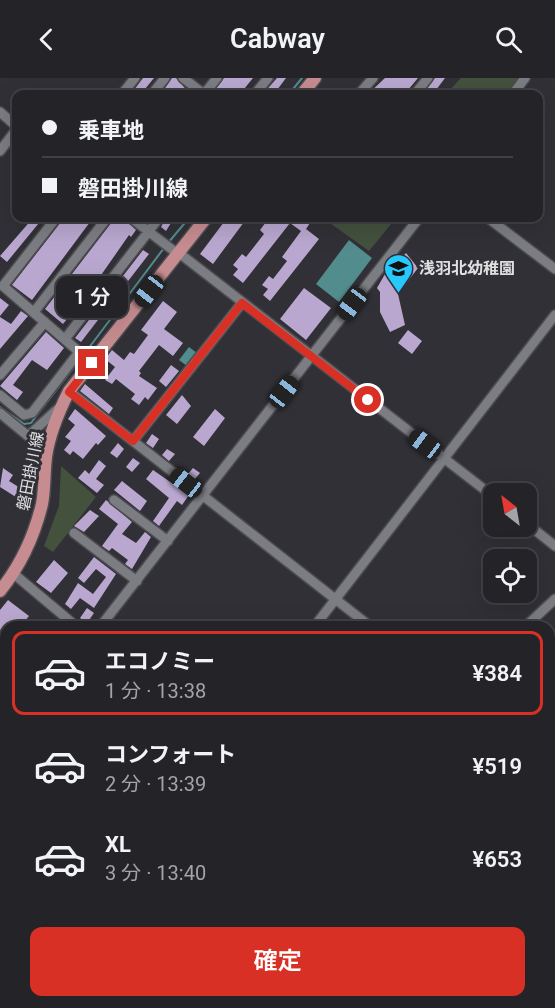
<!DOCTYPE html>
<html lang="ja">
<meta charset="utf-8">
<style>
body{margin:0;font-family:Roboto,"Noto Sans JP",sans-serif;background:#303034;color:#f1f3f6;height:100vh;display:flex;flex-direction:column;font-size:22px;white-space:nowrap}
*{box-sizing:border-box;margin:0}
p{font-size:20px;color:#a3a4a8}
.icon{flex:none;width:33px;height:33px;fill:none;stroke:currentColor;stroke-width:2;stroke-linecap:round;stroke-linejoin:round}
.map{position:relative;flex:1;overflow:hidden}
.panel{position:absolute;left:0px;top:543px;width:555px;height:387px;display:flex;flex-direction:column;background:#242428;border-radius:18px 18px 0 0;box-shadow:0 6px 24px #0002,0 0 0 2px #414145}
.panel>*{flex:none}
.guide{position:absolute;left:12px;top:12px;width:531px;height:132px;border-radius:12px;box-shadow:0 6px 24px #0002,0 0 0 2px #414145;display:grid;align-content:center;height:132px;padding:0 30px;background:#242428}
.needle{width:39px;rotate:329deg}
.fabs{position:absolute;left:483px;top:405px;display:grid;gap:12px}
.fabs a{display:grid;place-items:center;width:54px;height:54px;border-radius:12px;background:#242428;box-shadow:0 6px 24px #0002,0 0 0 2px #414145;font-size:30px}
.end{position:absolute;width:27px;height:27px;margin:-14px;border:8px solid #d93025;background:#fff;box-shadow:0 0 0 3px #fff}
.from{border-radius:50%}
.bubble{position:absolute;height:42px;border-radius:12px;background:#242428;box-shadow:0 6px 24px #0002,0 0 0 2px #414145;font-size:20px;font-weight:600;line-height:42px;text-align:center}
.car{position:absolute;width:18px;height:36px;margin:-18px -9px;border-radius:8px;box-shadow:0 0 4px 2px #0007;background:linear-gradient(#222 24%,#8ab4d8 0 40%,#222 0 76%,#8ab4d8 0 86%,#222 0)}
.guide b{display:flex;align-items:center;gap:21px;height:57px;font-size:22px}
.guide b+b{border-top:2px solid #414145}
.guide i{width:15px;height:15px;background:#f1f3f6}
ul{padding:10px 0 0;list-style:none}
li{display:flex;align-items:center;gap:18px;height:84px;margin:0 12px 9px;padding:0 18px;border:3px solid transparent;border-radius:12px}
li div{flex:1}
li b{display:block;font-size:22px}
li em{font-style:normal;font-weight:600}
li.on{border-color:#d93025}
li>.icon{width:54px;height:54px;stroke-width:1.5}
.button{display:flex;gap:12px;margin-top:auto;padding:12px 30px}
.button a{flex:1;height:69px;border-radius:12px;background:#d93025;color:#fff;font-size:24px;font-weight:600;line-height:69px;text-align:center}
header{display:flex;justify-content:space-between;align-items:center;height:78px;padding:0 30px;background:#242428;font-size:27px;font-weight:600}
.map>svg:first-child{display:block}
.green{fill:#43513d}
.water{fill:#528c8c}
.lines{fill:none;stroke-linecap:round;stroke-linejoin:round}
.stream{stroke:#528c8c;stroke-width:2}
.building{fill:#b9a7cf}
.minor-casing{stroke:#4c4c50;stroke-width:12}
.major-casing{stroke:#4c4c50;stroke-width:15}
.minor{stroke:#7c7d83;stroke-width:9}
.major{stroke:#c68c90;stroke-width:12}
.route{stroke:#d93025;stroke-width:8}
.labels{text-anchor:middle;stroke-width:6;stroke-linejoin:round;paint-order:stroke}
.poi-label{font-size:16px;font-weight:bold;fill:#e0e0e3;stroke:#303036;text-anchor:start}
.street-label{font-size:16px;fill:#e0e0e3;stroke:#303036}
</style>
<header><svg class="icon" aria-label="back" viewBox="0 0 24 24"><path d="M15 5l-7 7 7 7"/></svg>Cabway<svg class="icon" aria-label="search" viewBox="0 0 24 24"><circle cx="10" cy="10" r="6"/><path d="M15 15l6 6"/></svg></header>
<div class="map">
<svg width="555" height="930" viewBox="0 0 555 930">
<rect width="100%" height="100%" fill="#303036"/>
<path class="green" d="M461,0H521L508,16H446Z
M323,140H396L369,173Z
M61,388L96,419L53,474L44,468L59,428Z"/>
<path class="water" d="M349,162L372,180L339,224L316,206Z
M189,269L197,275L187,288L179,282Z"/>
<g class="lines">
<path class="stream" d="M289,16L302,0
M168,165L189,140
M85,275L164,170
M0,329L24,346L31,345L81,280
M549,622L555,615
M554,735L555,734
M0,817L6,822
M549,862L555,867
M122,924L129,930"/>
</g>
<path class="building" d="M143,0H154L141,16H131Z
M172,0H176L190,16H161Z
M224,0H253L240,16L227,10L221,16H212Z
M277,0H286L274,16H263Z
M385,0H418L408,12V16H368Z
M435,0H445L433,16H423Z
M33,140H43L7,184L0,178Z
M64,140H93L32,222L12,207Z
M115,140H124L136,152L131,159L129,157L90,213L63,246L45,231Z
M166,140H174L166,153L161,149Z
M227,140H247L213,186L200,176Z
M269,140H308L312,142L306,151L319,161L270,223L263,217L268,211L262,207L269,198L273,201L287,183L282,179L301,153L290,145L243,205L233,197L238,191L233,187L242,176L246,179L264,156L260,152Z
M143,172L149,176L81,264L75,260Z
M406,175L418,190L398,216L405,247L390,254L380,234V214L377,210L389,189L392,190Z
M304,210L331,230L306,262L280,241Z
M0,220L9,227L0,238Z
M163,223L177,234L164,251L183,265L173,278L159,267L139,293L141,295L139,298L157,310L148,322L145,319L139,327L131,321L135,316L116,301L112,306L105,302L115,289L105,281L112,272L124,282L130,274L134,276L148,257L141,252Z
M21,233L28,238L0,271V239L11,246Z
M408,252L422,263L412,276L398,265Z
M46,254L64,270L47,292L32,282L13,307L23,314L17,322L0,308Z
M171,287L179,293L166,309L159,303Z
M85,306L113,330L109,336L80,313Z
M182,317L191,328L177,346L166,337Z
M75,331L106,358L98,367L96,365L83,381L73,373L70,377L64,372L71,363L65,359L75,347L68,341Z
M215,331L225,340L204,368L193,359Z
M152,356L159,361L153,370L146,365Z
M118,365L124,371L117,380L110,375Z
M167,371L175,376L169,383L162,377Z
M133,380L140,385L132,394L126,389Z
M99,382L106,388L96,401L104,407L97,415L78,400L85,392L89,396Z
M3,390L13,397L9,403L25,413L19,421L0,409Z
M193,390L200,395L194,402L187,397Z
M153,392L189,417L182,427L177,423L159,448L153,443L169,420L146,401Z
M122,403L147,423L140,433L114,412Z
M106,422L132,444L122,456L136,465L145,454L151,459L132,491L125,486L128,482L112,470L109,473L102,468L118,446L99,431Z
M90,432L99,438L84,454L74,448Z
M94,479L116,496L94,530L80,520L71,531L65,526L78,505L93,516L106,499L96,491L84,505L78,500Z
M54,482L68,495L51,515L36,504Z
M8,522L29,538L20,549H6V567L0,575V532Z
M87,530L94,535L87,545L80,540Z
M555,873V895L549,902V881Z
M450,924H479L474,930H457Z"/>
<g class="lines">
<defs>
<path id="minor" d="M183,0L204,16L217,0
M122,16L135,0
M152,16L165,0
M255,16L268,0
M359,16L373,0
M415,16L428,0
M513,16L525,0
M0,34L16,48
M0,73L16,52
M56,140L3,208L92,285
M131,140L178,176
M488,140L555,191
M179,175L494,419
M34,234L107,140
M65,261L159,140
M0,297L45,244
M69,313L371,549
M0,317L24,337L32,335L79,274
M0,335L28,358L61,328
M133,363L242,225
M114,422L168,463
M526,445L555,468
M74,455L137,503
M14,496L77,549
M100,549L419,140
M314,549L555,237
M525,549L555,521
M0,606L6,611
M0,636L6,630
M549,748L555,742
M0,841L6,835
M549,852L555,857
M0,920L11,930
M261,924L264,930
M48,930L53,924
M232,930L237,924
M416,930L421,924"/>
<path id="major" d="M302,16L315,0
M0,513C21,487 34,459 42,426C45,411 44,395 46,379C49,357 59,333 69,313L206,140"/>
</defs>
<use href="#minor" class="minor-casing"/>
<use href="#major" class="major-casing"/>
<use href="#minor" class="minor"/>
<use href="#major" class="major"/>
</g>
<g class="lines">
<path class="route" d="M92,285L69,314L133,363L242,225L368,322"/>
</g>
<defs>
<symbol id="school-pin" viewBox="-11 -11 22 30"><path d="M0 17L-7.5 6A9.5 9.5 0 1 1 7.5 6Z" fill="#26c9fe" stroke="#303036"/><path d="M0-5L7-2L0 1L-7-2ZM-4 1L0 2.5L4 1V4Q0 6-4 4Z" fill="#111"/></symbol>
</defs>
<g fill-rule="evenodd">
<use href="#school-pin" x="382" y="174" width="33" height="45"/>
</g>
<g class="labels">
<g class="poi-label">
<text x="419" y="196">浅羽北幼稚園</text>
</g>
<g class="street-label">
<text transform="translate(30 393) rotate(-79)" y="6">磐田掛川線</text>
</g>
</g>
</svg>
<div class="fabs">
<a><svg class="needle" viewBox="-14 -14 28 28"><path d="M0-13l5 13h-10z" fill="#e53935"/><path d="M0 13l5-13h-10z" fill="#a3a4a8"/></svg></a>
<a><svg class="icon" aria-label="locate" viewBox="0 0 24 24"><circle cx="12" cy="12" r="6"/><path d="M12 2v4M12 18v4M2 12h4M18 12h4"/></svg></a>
</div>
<i class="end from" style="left:368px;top:322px"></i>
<i class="end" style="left:92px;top:285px"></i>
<div class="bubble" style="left:56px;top:198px;width:72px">1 分</div>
<i class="car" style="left:149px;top:213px;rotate:218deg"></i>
<i class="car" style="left:352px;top:226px;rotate:217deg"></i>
<i class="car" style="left:284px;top:314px;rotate:38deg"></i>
<i class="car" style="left:425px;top:366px;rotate:307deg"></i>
<i class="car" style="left:186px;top:405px;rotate:308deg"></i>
<div class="guide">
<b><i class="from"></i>乗車地</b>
<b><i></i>磐田掛川線</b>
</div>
<section class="panel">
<ul>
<li class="on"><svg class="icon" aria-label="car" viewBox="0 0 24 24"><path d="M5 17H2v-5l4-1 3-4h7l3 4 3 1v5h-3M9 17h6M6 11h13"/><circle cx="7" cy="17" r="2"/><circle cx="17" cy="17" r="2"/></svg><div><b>エコノミー</b><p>1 分 · 13:38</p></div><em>¥384</em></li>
<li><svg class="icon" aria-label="car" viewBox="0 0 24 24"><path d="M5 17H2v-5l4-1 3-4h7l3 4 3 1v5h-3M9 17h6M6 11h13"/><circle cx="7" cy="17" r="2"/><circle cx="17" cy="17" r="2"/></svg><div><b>コンフォート</b><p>2 分 · 13:39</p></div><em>¥519</em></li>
<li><svg class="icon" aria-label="car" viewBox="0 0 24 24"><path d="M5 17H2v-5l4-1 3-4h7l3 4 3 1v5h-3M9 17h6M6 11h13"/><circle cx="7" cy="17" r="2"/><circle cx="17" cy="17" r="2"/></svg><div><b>XL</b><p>3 分 · 13:40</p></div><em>¥653</em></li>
</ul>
<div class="button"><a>確定</a></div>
</section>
</div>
